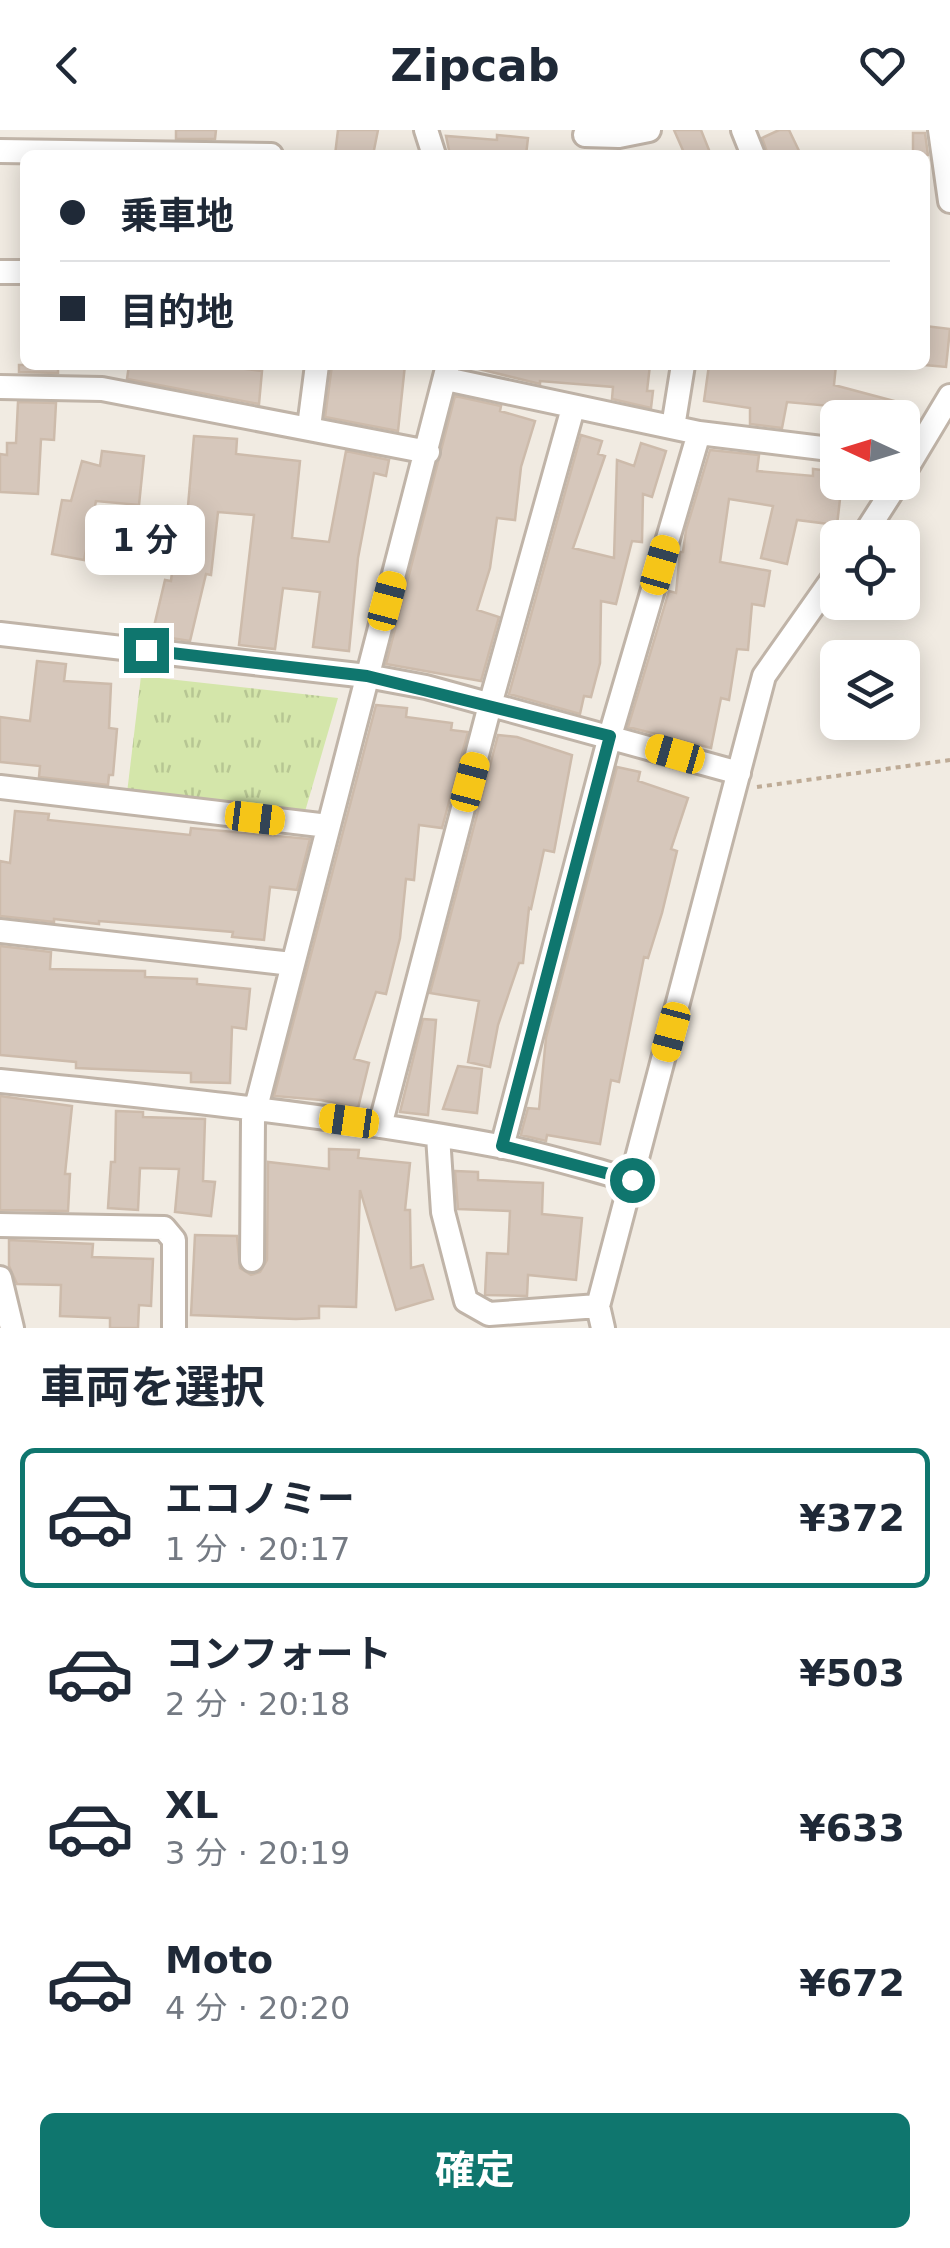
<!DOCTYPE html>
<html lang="ja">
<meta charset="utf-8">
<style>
body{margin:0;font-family:"DejaVu Sans","Noto Sans JP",sans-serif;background:#f2f2f3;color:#1f2937;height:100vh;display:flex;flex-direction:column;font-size:38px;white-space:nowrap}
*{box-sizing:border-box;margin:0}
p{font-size:32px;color:#747a83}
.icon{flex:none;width:55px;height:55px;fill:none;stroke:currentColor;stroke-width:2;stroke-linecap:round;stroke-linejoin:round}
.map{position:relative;height:1198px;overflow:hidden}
.side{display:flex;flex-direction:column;background:#fff;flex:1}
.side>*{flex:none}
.hud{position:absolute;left:20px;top:20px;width:910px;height:220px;border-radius:15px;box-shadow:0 5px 25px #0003;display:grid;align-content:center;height:220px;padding:0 40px;background:#fff}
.needle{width:65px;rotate:274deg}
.controls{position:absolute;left:820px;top:270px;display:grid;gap:20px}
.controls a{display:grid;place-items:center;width:100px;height:100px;border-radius:15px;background:#fff;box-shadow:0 5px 25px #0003;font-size:50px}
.end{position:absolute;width:45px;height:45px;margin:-22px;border:12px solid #0f766e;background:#fff;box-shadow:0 0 0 5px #fff}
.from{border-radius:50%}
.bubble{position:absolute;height:70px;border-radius:15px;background:#fff;box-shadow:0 5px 25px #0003;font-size:32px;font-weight:700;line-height:70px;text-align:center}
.car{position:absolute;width:30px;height:60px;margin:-30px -15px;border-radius:12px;box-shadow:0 0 8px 2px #0007;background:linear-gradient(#f5c518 24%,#345 0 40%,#f5c518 0 76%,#345 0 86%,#f5c518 0)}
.hud b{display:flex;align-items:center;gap:35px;height:95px;font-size:38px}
.hud b+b{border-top:2px solid #e0e1e3}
.hud i{width:25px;height:25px;background:#1f2937}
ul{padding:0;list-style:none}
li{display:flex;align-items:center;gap:30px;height:140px;margin:0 20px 15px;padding:0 20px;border:5px solid transparent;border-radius:15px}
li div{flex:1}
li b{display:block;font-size:38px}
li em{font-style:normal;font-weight:700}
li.active{border-color:#0f766e}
li>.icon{width:90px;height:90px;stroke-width:1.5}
h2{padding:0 40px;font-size:45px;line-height:120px}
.primary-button{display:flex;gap:20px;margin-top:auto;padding:20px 40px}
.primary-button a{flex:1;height:115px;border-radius:15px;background:#0f766e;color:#fff;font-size:40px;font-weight:700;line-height:115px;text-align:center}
header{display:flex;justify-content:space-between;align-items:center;height:130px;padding:0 40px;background:#fff;font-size:45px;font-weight:700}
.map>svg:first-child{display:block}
.grass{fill:url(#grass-tufts)}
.building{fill:#d6c7bb;stroke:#cdbbab;stroke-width:2.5}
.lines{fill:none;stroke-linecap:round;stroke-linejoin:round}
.minor-casing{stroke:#c0b4a8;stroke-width:28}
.path{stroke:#beab96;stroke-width:4;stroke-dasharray:5 5;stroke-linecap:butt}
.minor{stroke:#fff;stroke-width:22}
.route{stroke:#0f766e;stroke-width:12}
</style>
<header><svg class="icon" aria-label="back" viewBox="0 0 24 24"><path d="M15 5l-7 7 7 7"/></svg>Zipcab<svg class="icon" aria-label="heart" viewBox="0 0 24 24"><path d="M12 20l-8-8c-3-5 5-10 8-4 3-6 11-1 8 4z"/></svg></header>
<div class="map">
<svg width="950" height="1198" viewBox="0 0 950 1198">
<defs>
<pattern id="grass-tufts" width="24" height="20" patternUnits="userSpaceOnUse" patternTransform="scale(2.5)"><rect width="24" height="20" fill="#d4e6aa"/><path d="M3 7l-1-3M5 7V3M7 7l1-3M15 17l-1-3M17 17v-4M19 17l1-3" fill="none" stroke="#b7c693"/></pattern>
</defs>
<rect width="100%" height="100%" fill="#f1ebe2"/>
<path class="grass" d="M141,546L338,568L304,685L127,663Z"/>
<path class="building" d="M176,0H216L215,9H176Z
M338,0H378L373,25H335Z
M674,0H701L711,25H685Z
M779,0H789L801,25H768L762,8Z
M913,3H925L928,25H913Z
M497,5L528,8L526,25H450L446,6L497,10Z
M925,196L950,199L946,237L925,235Z
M19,235H58V243L19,242Z
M129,235H214L262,241L259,274L127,249Z
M332,235H405L398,301L325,287Z
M463,235H650L647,261H653L651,278L612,269L613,257L540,251V254Z
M709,235H836L834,255L894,271L893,282L879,280L877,288H850L853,278L787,272L782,298L750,294V278L704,271Z
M455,266L501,276L500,281L535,291L521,337L515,390L497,388L490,438L477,480L499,487L481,551L386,534Z
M18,272L56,273L54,310L41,309L38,364L0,362V324L7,325V313H16Z
M581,305L602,311L598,324L605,326L573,418L614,428L617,330L634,336L641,313L666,321L652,367L643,364L642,412L632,411L616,474L601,471L600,533L591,567L584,566L580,584L509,564Z
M194,306L237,309L236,324L300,331L292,408L329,412L346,321L389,330L386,346L374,343L358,428L349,521L313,517L320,462L283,458L275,519L239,515L254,385L218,382L211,445L206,444L190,511L152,505L165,450L171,451L178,387L187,388Z
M710,320L759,325L757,341L813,346V339L838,342V352H842L837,395L797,390L787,434L761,428L773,376L729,369L720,432L770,441L764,476L752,474L748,520L737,519L729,570L721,568L711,618L628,597L669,461L676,463L680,422H683L686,400Z
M102,321L144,326L139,375L96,371L84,430L52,424L62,370L71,371L82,331L100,336Z
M37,531L66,534L64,551L111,554L109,598L117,599L113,645H109L108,655L39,647L40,636L0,632V587L30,591Z
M376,575L407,578L406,587L452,593L451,600L468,602L442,698L419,695L414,750L406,749L400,808L386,864L376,862L354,929L369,933L358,978L321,970L274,966Z
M498,605L517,607L572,625L554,722L544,720L531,779L529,778L523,833H519L498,895L490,937L468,932L479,871L430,863Z
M617,637L640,642L638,651L688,668L671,719L677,721L662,783L648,828L644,827L619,952L611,950L600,1014L547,1005L546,1011L521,1005L522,1000L528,978L539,979L546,908Z
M15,681L49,684L48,690L190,705L191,698L310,709L297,760L270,757L264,810L232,807L233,802L99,791V794L54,789V792L0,786V731L10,733Z
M0,816L51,822L50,839L145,841V847L197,849V854L250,859L246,899L232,897L230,953L191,952V943L76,938V932L0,925Z
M423,889L436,890L428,985L400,982Z
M458,936L482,939L477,983L443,979Z
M0,966L72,976L65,1044H70L68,1081L0,1080Z
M116,981L143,982V987L205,989L203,1051L215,1052L211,1086L175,1082L179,1039L140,1038L138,1080L108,1078L111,1032H115Z
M329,1019L359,1020L358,1028L410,1033L405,1080H410L411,1138L423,1135L433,1169L396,1180L360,1060L356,1177L319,1176V1188L296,1189L191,1185L195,1105L237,1106L240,1138L251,1145L260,1142L267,1130L268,1032L329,1039Z
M455,1041L478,1042V1050L543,1053L542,1084L582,1088L576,1150L528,1145L527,1166L485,1165L487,1123L508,1124L510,1081L458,1079Z
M9,1110L93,1114L92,1127L153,1129L151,1176L139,1175L138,1198H110V1188L60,1186L61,1155L17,1154L9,1136Z"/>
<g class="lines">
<defs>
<path id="minor" d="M426,0L434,25
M743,0L753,25
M940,0L950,71
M585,5L619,6L649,0
M0,21L271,25
M0,142H25
M446,249L699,303L838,320
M0,257L102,259L428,322
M309,297L317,235
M673,297L683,235
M902,346L950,266
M862,408L898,352
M0,504L367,546L426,557L739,643
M0,657L328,696
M0,801L292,834
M0,951C167,968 334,985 499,1016C544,1024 588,1039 632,1050
M380,996L490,575L573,278
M438,1006L443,1082L466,1171L489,1184L598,1176
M502,1017L610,606L699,303
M0,1095L164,1098L174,1110V1198
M252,1130L253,989L448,235
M0,1148L12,1198
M603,1198L598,1176L764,546L838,441"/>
</defs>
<use href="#minor" class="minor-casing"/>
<path class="path" d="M757,657L950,630"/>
<use href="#minor" class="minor"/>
</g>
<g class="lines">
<path class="route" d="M146,520L367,546L610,606L502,1016L632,1050"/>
</g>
</svg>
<div class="controls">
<a><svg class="needle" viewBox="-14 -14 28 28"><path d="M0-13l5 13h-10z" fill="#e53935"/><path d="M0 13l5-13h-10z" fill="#747a83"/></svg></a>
<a><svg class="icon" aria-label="locate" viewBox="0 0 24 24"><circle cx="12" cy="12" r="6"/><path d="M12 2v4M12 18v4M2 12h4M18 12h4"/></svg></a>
<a><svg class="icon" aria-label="layers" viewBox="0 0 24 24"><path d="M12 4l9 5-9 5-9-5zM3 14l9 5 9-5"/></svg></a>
</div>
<i class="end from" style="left:632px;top:1050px"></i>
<i class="end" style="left:146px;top:520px"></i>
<div class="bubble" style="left:85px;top:375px;width:120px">1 分</div>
<i class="car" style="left:660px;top:435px;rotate:16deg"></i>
<i class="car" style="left:387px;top:471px;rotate:15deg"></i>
<i class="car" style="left:675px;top:624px;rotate:286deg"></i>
<i class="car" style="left:470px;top:652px;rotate:15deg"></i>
<i class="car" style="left:255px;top:688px;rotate:97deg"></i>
<i class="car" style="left:671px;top:902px;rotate:195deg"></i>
<i class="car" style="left:349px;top:991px;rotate:278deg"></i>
<div class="hud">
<b><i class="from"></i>乗車地</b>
<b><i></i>目的地</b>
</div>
</div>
<section class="side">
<h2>車両を選択</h2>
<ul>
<li class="active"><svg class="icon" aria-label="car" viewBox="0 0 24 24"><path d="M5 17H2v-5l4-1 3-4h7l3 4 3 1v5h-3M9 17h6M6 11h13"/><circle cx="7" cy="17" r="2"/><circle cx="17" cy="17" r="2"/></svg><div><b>エコノミー</b><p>1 分 · 20:17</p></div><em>¥372</em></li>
<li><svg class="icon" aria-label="car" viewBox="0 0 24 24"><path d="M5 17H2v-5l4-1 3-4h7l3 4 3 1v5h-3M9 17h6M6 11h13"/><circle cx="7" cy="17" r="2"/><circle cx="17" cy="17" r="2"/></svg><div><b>コンフォート</b><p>2 分 · 20:18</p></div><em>¥503</em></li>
<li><svg class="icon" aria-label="car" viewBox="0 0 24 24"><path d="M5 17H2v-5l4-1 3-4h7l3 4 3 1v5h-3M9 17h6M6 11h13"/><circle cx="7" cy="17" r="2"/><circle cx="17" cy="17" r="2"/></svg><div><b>XL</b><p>3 分 · 20:19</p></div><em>¥633</em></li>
<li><svg class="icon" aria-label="car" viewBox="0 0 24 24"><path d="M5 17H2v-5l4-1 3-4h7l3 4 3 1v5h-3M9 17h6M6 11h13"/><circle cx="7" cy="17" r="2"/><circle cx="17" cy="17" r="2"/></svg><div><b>Moto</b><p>4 分 · 20:20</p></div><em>¥672</em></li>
</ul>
<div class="primary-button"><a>確定</a></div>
</section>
